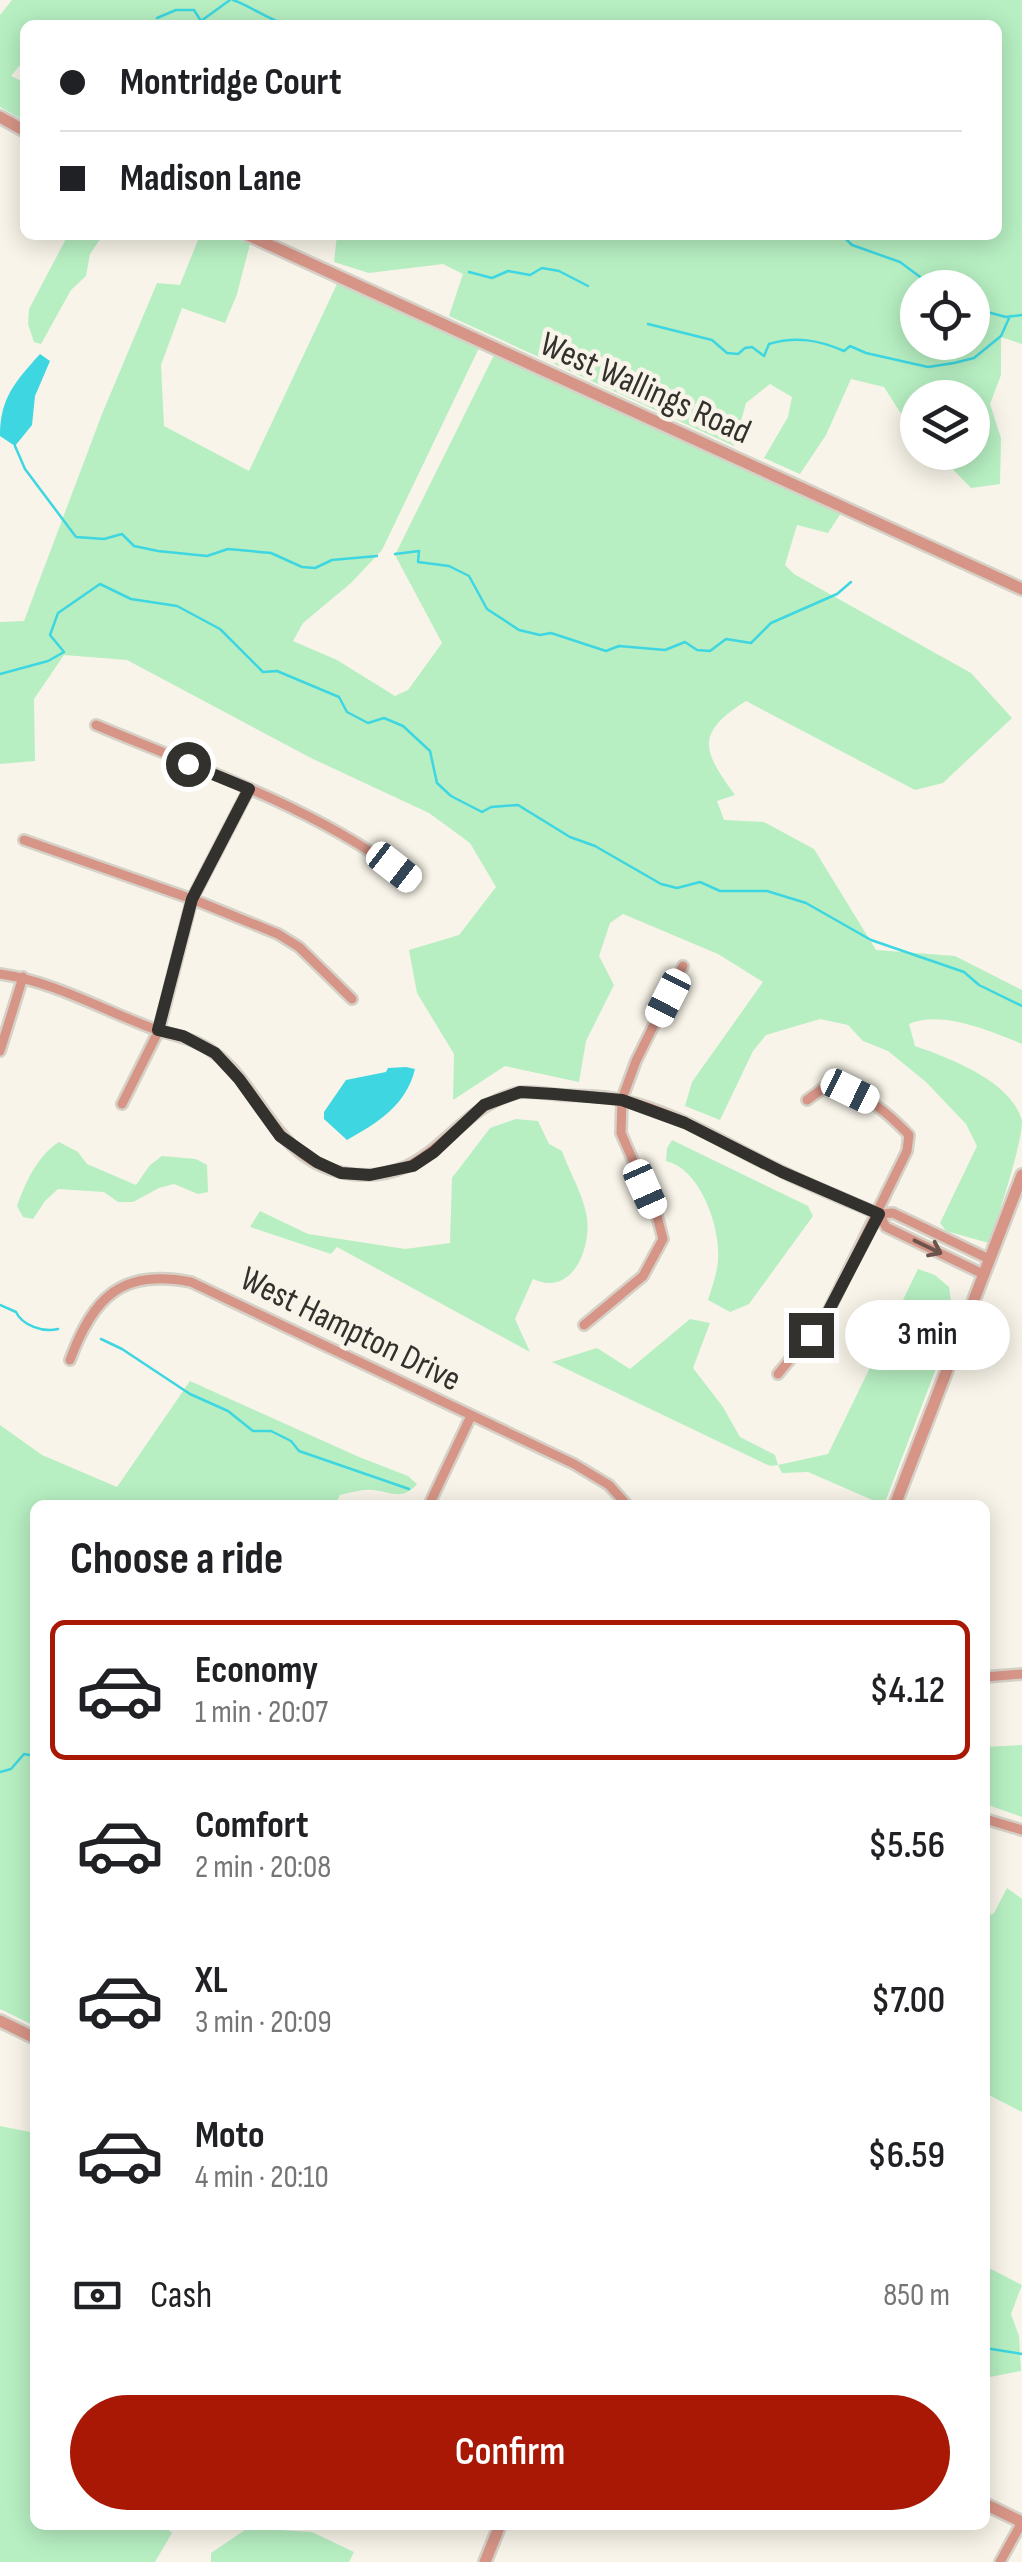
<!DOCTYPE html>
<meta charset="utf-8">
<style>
body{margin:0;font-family:"Sofia Sans Condensed",sans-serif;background:#f2f2f2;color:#202124;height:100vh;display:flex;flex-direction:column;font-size:38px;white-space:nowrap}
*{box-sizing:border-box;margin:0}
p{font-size:32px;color:#757577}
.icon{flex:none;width:55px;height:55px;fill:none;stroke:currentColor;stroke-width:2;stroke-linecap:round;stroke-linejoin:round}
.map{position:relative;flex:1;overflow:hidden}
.sheet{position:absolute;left:30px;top:1500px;width:960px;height:1030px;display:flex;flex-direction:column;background:#fff;border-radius:15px;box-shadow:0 5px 25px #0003}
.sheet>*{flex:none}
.guide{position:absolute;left:20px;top:20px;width:982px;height:220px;border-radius:15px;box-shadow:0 5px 25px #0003;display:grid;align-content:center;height:220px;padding:0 40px;background:#fff}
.fabs{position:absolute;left:900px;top:270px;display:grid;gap:20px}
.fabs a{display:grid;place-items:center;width:90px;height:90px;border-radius:50%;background:#fff;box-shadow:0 5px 25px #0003;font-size:50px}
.end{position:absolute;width:45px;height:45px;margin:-22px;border:12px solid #33312d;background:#fff;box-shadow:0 0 0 5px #fff}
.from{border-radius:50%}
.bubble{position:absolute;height:70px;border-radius:35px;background:#fff;box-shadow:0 5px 25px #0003;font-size:32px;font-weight:600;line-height:70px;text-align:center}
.car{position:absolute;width:30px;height:60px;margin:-30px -15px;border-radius:12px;box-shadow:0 0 8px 2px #0007;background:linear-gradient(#fff 24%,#345 0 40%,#fff 0 76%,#345 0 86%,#fff 0)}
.guide b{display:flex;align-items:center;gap:35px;height:95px;font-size:38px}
.guide b+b{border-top:2px solid #e0e0e0}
.guide i{width:25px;height:25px;background:#202124}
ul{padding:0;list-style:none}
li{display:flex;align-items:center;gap:30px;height:140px;margin:0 20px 15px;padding:0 20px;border:5px solid transparent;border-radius:15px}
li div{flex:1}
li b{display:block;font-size:38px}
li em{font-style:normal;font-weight:600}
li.selected{border-color:#a91805}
li>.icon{width:90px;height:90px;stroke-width:1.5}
h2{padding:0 40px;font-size:45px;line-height:120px}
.pay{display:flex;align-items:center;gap:25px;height:110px;padding:0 40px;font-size:38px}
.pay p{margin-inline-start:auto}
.action{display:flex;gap:20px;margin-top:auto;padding:20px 40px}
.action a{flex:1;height:115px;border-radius:60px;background:#a91805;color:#fff;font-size:40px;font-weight:600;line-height:115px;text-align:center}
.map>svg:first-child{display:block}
.green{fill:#b7efc2;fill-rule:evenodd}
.water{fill:#3dd6e1}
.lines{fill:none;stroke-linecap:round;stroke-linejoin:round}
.stream{stroke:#3dd6e1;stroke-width:2.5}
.minor-casing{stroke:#d5d1c7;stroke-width:14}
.tertiary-casing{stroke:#d5d1c7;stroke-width:16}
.minor{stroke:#d79587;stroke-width:9}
.tertiary{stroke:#d79587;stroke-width:11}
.oneway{stroke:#6c544c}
.route{stroke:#33312d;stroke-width:12}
.labels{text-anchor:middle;stroke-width:9;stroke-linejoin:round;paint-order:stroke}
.street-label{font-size:35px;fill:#33312d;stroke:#f8f4e9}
</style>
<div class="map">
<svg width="1022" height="2562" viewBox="0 0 1022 2562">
<rect width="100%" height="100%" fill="#f8f4e9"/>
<path class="green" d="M12,0H1022V344L1001,337V375L990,404L1001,438L1000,484L971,488L937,453L972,452V398H918L917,432L900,412L884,387L851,379L826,435L800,474L764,458L788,417L792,397L770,384L746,403L734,446L449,316L463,274L443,264L369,273L334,262L337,235H998V25H25V59L11,76L25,83V121L0,107V15ZM918,288H972V342H918Z
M68,235H103L90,254L86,276L71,290L41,344L34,342L28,324L29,309Z
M200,235H230L250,244L237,294L225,323L182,308L161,365L164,426L249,471L337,284L479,348L382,550L351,583L303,623L293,641L337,660L395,696L408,690L442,643L395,555L494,355L841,513L828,533L797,525L785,565L794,574L971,673L1012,718L943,783L915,790L746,701C694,734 703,751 735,795L717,801L724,820L764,822L814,849L876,950L955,956L1022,990V1044C990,1031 942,1010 909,1024L915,1046C949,1058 1012,1081 1022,1121C1022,1145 998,1217 989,1243L946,1231L940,1223L977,1146L966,1124L926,1082L888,1051L863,1041L848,1025L820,1019L766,1035L753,1051L720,1120L685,1106L692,1082L763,982L718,954L623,914L610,923L599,956L614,985L586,1041L579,1082L505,1066L453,1100L454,1054L417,993L409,950L459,935L496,887L470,843L429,813L311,758L127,660L64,655L34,699L35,761L0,764V622L24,621L102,414L157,283L180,285Z
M516,1119L538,1121L549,1144L562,1151C569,1171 584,1196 587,1218C591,1251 571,1297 533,1279L515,1319L530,1352L337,1247L331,1254L250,1227L260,1211L308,1234L405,1249L450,1243L452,1178L490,1128Z
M672,1140L808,1206L813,1216L749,1304L730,1312L708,1300C712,1287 717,1274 718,1261C721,1229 701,1169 666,1161L667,1148Z
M59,1142L78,1152L87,1164L136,1185L150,1165L162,1156L196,1159L207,1165L208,1192L198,1194L174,1184L159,1188L133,1202H118L104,1192L58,1189L45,1201L33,1219L23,1217L17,1206C25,1183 38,1155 59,1142Z
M918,1269L935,1275L949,1287L954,1321L884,1505L808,1472L782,1473L778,1465L770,1466L552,1362L597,1348L630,1369L690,1319L710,1323L693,1368L723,1407L740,1437L775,1455L778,1465L828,1454Z
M190,1381L359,1457L408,1476L417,1484C402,1501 392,1492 373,1490C362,1489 350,1493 340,1495L335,1505H35V2026L0,2009V1425L42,1455L117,1487Z
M1022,1745V1817L985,1804V1747Z
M1007,1888L1022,1899V2112L985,2093V1918L994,1913Z
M0,2126L35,2133V2525H163L172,2533L155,2562H0Z
M985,2266L1022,2285L1011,2314L1019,2336L1021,2371L985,2378Z
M248,2528L312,2532L354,2552L349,2562H211V2553Z"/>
<path class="water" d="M40,354L50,361L35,396L32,425L15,446L0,436C0,398 15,382 40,354Z
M406,1067L415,1069C406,1106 377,1123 347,1140L324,1119V1112L346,1080L386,1072L388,1068Z"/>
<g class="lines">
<path class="stream" d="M233,0C253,7 266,19 288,25
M157,18L176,10H194L201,21L230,0
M303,25H352
M842,235L852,245L900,262L935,288
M469,272L492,278L508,271L530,275L542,268L559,271L588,286
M972,308L1006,317L1022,315
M648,324L712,340L727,353L738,354L745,348L752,347L764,356L769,344C796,336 819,340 844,351L850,346L866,353L928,367L954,363L974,358L1001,336L1010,316
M15,446L25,469L76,537L104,539L122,534L134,546L158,551L207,556L228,549L271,553L302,567L315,568L332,560L377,556
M395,554L419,551L418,562L449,566L469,576L487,609L519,630L540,635L551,633L606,651L619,646L665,650L685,642L697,650L710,651L726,639L751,643L771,623L837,594L851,582
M0,674L48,661L64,652L50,635L58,613L100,584L131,599L177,606L220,629L263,672L277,671L339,697L347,712L368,723L384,718L403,726L430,751L437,783L451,796L482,812L491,807L518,805L570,837L595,846L661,884L677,888L700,882L720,891H767L806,903L871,940L964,972L979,985L1022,1006
M0,1305L16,1312C22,1325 43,1333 58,1329
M101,1339L122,1349L190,1394L228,1411L253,1431H271L291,1441L299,1451L409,1489
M0,1772L11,1769L24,1754L35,1756
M985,2348L1022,2354"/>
<defs>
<path id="minor" d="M96,725C198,768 324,811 410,880
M24,840L192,899L278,934L299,947L352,999
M0,974C56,982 104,1011 157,1030C177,1036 196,1039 213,1052C261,1085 275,1161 344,1173C431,1189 447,1112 516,1093C529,1090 547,1094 561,1095C581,1096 603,1095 622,1100C678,1112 729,1147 781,1171C813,1187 846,1200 879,1214L893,1213L989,1259
M0,1051L23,977
M122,1104L159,1030L192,899L249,789
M879,1214L886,1227L983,1274
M584,1325L643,1276L663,1239L657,1216L621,1133L622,1099L636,1061L683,966
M70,1360C93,1298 121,1268 191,1282L574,1464L609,1485L627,1505
M778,1374L827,1314L907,1151L909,1135C881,1106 865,1094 825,1087L807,1100
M429,1505L471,1416
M985,1677L1022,1674
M985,1819L1022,1830
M1000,2562L1022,2522"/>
<path id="tertiary" d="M0,117L25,131
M248,235L1022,589
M895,1505L1022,1175
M0,2021L35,2038
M985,2504L1022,2522
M485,2562L500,2525"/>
</defs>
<use href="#minor" class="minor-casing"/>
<use href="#tertiary" class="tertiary-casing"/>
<use href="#minor" class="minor"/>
<use href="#tertiary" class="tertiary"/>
</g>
<defs><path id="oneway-shaft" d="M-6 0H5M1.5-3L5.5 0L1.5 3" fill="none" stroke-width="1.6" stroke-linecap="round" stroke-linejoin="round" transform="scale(2.5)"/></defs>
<use class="oneway" href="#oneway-shaft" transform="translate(928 1247) rotate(26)"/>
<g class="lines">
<path class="route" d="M188,764L249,789L192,899L158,1030L183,1036L215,1053L239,1079L280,1136L317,1162L341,1173L370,1175L413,1166L434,1152L484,1105L520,1092L554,1094L622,1100L685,1123L782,1172L879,1214L827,1314L811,1335"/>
</g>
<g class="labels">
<g class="street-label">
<text transform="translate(646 387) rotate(24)" y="12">West Wallings Road</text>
<text transform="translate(351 1328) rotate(26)" y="12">West Hampton Drive</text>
</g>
</g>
</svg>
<div class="fabs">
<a><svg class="icon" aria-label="locate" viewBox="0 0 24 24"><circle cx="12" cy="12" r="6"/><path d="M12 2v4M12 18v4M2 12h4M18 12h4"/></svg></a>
<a><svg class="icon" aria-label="layers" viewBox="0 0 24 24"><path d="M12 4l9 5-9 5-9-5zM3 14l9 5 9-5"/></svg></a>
</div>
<i class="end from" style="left:188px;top:764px"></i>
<i class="end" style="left:811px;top:1335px"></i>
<div class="bubble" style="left:845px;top:1300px;width:165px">3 min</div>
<i class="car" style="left:394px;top:867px;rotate:128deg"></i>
<i class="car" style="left:668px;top:998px;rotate:207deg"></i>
<i class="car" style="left:850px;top:1091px;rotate:116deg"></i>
<i class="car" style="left:645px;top:1189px;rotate:156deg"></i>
<div class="guide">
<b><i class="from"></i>Montridge Court</b>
<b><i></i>Madison Lane</b>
</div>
<section class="sheet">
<h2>Choose a ride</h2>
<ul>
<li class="selected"><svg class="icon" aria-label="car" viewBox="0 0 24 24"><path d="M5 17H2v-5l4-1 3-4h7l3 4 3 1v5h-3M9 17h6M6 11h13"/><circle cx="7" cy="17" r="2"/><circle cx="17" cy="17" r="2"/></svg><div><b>Economy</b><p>1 min · 20:07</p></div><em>$4.12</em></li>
<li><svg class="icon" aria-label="car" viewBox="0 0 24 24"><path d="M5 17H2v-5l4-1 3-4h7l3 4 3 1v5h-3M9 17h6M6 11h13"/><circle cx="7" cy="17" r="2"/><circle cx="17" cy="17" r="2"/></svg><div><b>Comfort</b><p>2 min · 20:08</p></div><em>$5.56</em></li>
<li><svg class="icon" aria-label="car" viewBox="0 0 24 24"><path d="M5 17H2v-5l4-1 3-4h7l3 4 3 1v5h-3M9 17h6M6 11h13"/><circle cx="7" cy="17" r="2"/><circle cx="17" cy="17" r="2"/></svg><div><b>XL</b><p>3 min · 20:09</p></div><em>$7.00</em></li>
<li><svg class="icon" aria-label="car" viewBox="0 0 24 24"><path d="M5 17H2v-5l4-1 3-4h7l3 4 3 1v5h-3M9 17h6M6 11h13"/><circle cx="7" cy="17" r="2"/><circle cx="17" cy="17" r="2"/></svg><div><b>Moto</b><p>4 min · 20:10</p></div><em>$6.59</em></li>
</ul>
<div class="pay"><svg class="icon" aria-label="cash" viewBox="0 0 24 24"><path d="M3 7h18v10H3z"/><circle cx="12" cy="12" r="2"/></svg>Cash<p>850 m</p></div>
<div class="action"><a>Confirm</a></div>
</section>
</div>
